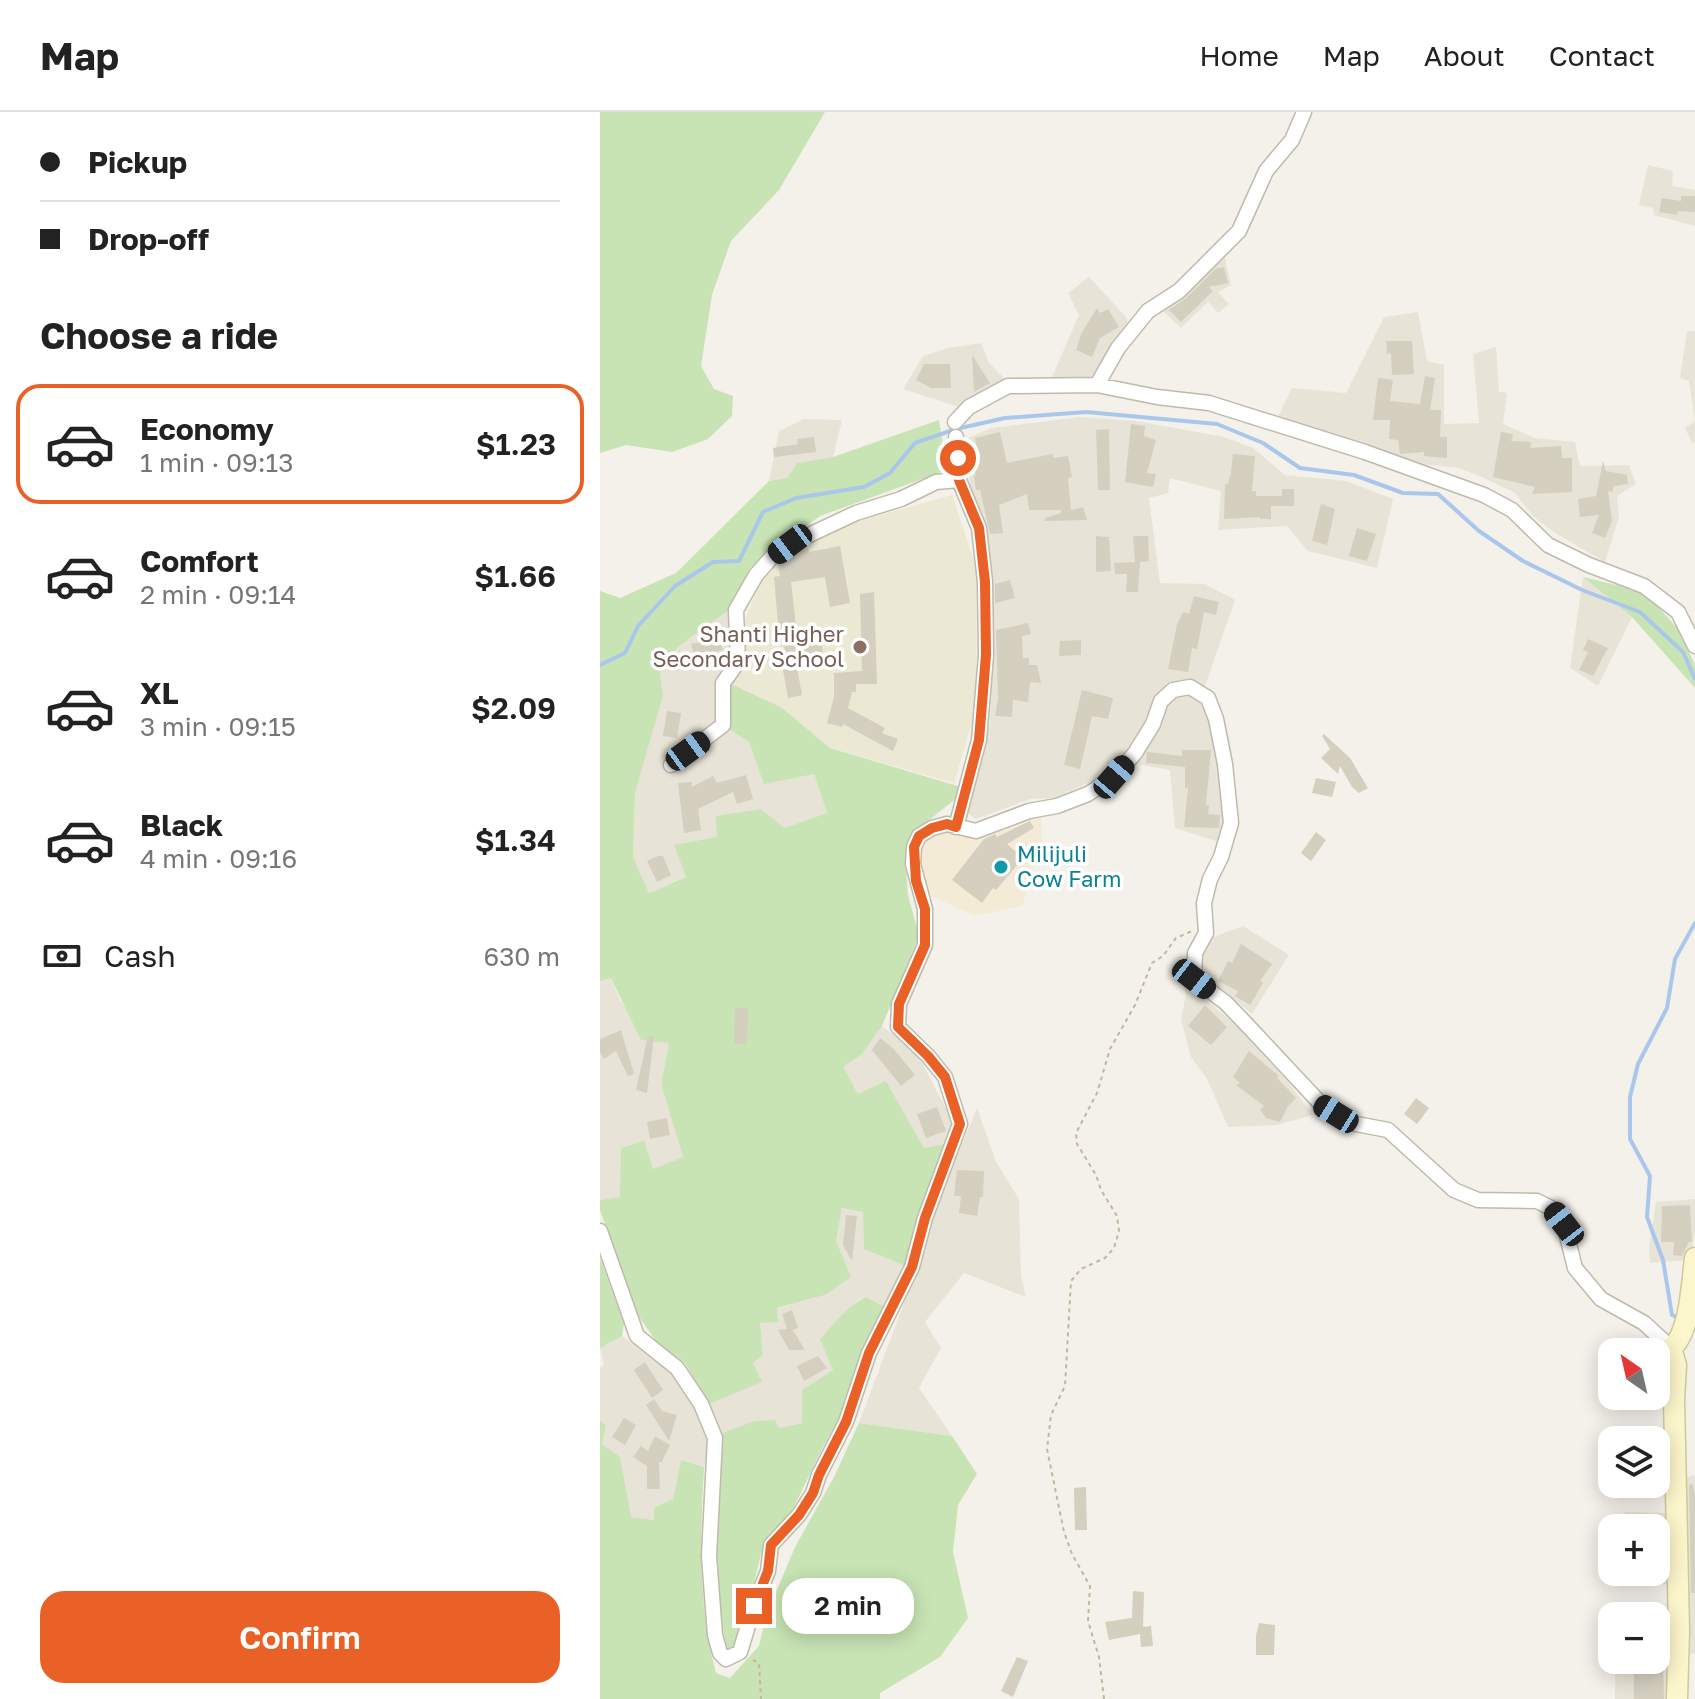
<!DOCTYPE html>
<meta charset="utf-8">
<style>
body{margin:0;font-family:"Golos Text",sans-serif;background:#f2f2f2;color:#222;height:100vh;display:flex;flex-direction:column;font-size:30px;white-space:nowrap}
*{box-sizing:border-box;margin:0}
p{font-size:26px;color:#767676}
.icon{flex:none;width:44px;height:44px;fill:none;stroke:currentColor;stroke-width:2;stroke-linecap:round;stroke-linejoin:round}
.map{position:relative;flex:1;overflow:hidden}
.panel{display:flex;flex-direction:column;background:#fff;width:600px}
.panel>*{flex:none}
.hud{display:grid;align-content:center;height:176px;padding:0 40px;background:#fff}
.needle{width:52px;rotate:326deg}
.tools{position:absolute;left:998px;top:1226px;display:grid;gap:16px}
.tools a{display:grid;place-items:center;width:72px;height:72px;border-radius:16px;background:#fff;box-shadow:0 4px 20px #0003;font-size:40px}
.end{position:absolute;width:36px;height:36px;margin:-18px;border:10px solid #ea6128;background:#fff;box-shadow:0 0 0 4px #fff}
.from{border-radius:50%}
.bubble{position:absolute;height:56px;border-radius:24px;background:#fff;box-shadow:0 4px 20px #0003;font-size:26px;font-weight:600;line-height:56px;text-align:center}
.car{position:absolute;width:24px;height:48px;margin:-24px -12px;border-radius:10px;box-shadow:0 0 6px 2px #0007;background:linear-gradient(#222 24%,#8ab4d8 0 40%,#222 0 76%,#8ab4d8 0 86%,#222 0)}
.hud b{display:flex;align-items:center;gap:28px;height:76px;font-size:30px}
.hud b+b{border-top:2px solid #e0e0e0}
.hud i{width:20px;height:20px;background:#222}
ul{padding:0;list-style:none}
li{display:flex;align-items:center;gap:24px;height:120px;margin:0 16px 12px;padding:0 24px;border:4px solid transparent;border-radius:24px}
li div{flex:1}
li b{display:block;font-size:30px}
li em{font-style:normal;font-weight:600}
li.active{border-color:#ea6128}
li>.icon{width:72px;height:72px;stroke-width:1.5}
h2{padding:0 40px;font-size:36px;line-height:96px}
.pay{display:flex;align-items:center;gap:20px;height:88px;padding:0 40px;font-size:30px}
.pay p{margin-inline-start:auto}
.primary-button{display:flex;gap:16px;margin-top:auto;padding:16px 40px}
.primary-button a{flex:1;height:92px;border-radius:24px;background:#ea6128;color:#fff;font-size:32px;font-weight:600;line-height:92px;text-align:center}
header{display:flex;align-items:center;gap:48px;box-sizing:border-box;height:112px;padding:0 40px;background:#fff;border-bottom:2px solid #e0e0e0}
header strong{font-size:38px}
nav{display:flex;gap:44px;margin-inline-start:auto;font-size:28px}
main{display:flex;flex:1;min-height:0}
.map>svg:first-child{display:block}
.residential{fill:#e7e4d7}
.commercial{fill:#f3ebd5}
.education{fill:#ebe8d4}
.green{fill:#c8e4b4}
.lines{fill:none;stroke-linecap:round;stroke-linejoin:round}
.stream{stroke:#aac7eb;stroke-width:4}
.building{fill:#d4cfbf}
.minor-casing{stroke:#bebaac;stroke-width:17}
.secondary-casing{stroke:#cfc99b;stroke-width:23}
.path{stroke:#bfb89e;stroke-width:2;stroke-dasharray:4 4;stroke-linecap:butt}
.minor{stroke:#fff;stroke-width:14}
.secondary{stroke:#fbf6cb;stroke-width:20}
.route{stroke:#ea6128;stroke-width:10}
.education-dot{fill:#8d6e63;stroke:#fff;stroke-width:3}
.culture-dot{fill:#0f9aa8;stroke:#fff;stroke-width:3}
.labels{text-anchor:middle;stroke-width:7;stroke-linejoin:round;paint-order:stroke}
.education-label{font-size:22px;fill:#785e54;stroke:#fff;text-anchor:end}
.culture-label{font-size:22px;fill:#0d838f;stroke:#fff;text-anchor:start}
</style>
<header>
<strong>Map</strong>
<nav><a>Home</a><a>Map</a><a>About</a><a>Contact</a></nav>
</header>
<main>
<section class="panel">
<div class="hud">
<b><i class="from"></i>Pickup</b>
<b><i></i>Drop-off</b>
</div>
<h2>Choose a ride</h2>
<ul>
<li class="active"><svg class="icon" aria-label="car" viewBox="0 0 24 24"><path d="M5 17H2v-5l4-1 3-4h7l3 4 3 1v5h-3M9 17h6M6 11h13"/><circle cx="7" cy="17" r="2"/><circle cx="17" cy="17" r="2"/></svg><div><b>Economy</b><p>1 min · 09:13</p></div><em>$1.23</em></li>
<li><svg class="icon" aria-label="car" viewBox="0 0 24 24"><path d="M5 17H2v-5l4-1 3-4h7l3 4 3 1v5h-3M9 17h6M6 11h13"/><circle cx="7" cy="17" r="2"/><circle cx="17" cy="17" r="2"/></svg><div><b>Comfort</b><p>2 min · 09:14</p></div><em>$1.66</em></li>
<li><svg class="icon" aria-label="car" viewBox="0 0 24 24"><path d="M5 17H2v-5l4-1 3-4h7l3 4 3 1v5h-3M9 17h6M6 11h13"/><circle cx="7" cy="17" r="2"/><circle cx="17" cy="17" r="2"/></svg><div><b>XL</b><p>3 min · 09:15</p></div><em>$2.09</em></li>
<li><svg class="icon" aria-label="car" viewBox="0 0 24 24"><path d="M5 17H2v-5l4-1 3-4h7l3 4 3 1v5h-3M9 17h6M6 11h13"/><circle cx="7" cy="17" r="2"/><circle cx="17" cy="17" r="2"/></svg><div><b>Black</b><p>4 min · 09:16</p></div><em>$1.34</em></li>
</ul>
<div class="pay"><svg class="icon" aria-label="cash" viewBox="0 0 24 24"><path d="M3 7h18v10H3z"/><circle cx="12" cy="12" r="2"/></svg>Cash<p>630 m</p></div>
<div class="primary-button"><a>Confirm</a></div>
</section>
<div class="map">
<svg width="1095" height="1587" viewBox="0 0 1095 1587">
<rect width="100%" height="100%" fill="#f3f1e9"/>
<path class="residential" d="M1048,53L1073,59L1072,74L1095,78V114L1054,103L1053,96L1039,93Z
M624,143L631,173L618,180L629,192L618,201L608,190L581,216L563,199L605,156Z
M489,165L526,205L528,211L489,268L452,265L479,203L468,181Z
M818,200L827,249L844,253V312L879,311L873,242L896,235L899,280L907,281L903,312L935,326L975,330L980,354L1029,353L1036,372L1017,384L1019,405L1005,450L955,421L933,404L915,381L884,366L859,356L820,352L678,305L692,276L746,281L784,205Z
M1087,219H1095V330L1092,331L1085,316L1095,309L1089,269L1080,266Z
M381,231L389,251L407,269L362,296L303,277L323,244L348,236Z
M480,305L536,309L624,325L653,336L685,363L746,369L793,387L777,456L708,439L687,414L618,418L621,379L570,366L568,381L549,386L560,471L605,472L635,488L604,577L594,568L566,571L543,617L525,645L502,665L454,686L430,687L376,707L365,699L390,611L392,534L386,429L371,378L364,328L391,316Z
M204,307L242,308L233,345L197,351L187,366L169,369L179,319Z
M983,465L1032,505L998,574L970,556Z
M129,498L132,550L119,611L149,630L214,662L227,701L184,716L117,725L87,764L49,781L33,745L35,681L63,584L59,553L82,532Z
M579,581L594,584L607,600L618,640L627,715L619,730L575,716L570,658L536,652L570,585Z
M643,814L689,843L652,902L605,863L601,845L613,825Z
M11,866L21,890L69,931L61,972L83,1045L53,1057L20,1085L0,1088V869Z
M582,867L638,915L687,969L713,1003L677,1013L628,1015L607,967L591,945L581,908L586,882Z
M282,914L306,932L322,951L349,1002L353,1020L348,1031L324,1036L286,970L258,982L242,955L262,942Z
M377,996L396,1050L419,1087L421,1164L426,1185L364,1161L325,1210L341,1236L319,1276L352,1324L259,1311L303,1194L310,1165L325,1142L332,1106Z
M1095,1087V1120L1090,1148L1050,1151L1049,1136L1056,1090Z
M242,1096L263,1100L306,1154L285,1195L266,1185L257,1189L221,1227L233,1258L202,1311L178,1316L154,1309L122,1321L109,1292L161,1270L152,1250L163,1243L160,1211L176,1197L225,1183Z
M22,1224L71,1262L102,1307L110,1333L104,1355L81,1348L73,1387L55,1396L54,1408L30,1405L20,1346L1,1332L6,1313L0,1308V1256L4,1253L0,1236Z
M1092,1363L1095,1364V1541L1086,1544L1077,1371Z
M1025,1400L1069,1401L1070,1473L1017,1465L1018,1460H1056V1416H1023Z
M1068,1496L1072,1506L1071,1587H1015V1548H1056V1504H1015V1497Z"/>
<path class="commercial" d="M433,704L441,706L442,728L422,794L374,804L327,782L318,742L327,727L342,720L374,723Z"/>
<path class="education" d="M352,383L377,457L376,596L354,671L230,636L181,595L131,572L142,559L144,510L160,471L178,444L245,413Z"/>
<path class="green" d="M0,0H225L179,78L131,129L112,183L101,254L114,277L133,284L132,304L108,327L72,340L26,333L0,341Z
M339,308L347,358L220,404L151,455L129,498L82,532L59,553L63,584L35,681L33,745L49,781L86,765L74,733L117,725L116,704L161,697L184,716L227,701L214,662L164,672L149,630L119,611L131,572L181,595L230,636L361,675L360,683L311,723L305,745L308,783L319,824L282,914L262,942L243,955L258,982L286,969L324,1036L348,1031C329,1071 314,1111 306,1154L264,1137L263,1100L242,1096L236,1129L251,1165L225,1183L177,1196L178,1210L160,1211L163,1243L153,1251L162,1270L109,1292L85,1251L56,1229L37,1202L0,1098V1088L20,1085L21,1036L44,1029L53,1057L83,1045L61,972L69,931L41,928L11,866L0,869V479L20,486L76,461L169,369L187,366L197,351L233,345Z
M983,465L1045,480L1078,517L1095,553V576L1032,505Z
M0,1146L24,1211L22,1224L0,1236Z
M266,1185L285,1195L243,1301L223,1335L190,1403L162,1438L143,1516L137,1533L129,1539L126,1536C120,1498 116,1458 116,1419C116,1386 124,1356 122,1321L154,1309L175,1308L179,1316L202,1311V1278L233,1258L220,1227C234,1212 247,1194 266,1185Z
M0,1308L6,1313L2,1332L20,1345L31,1405L54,1408V1396L73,1387L81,1348L104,1355C100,1424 98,1494 116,1561L130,1566L159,1534L166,1504L195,1435L234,1365L259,1311L352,1324L377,1362L358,1393L353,1440L368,1506L340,1545L280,1581V1587H0Z"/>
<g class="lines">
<path class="stream" d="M0,553L25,541L38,514L75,474L113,450L139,449L163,400L196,386L264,375L290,361L315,331L356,317L405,306L486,300L617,312L663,331L700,356L754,363L803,381L838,382L879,419L923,449L982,478L1040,500L1083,540L1095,567
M1079,1206L1072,1203L1063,1148L1047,1105L1050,1064L1030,1027V985L1038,952L1067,896L1075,847L1095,811"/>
</g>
<path class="building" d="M1081,84H1095V100L1078,99L1077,103L1059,100L1062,86L1081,89Z
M624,155L628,171L609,175L613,179L581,210L569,198L586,186L615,157Z
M497,196L500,201L508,197L519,215L500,226L492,245L476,238L481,222Z
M786,229H812L814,262L792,263L791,241L787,242Z
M372,243L390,271L374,280Z
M324,252H350L351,276H331L316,268Z
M825,264L835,266L830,298H841L840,325H847V346L824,344V340L800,342L798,328L789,327L790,308H773L778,266L793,268L790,289L820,292Z
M531,312L545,314L544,324L556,328L547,361L556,362L553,375L525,370Z
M509,317L510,378H498L496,318Z
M400,320L407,351L453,342V346L468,344L472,365L468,366L471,398L483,395L487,408L445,409V406L461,401V398H429L427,382L399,393L403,421L390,422L380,378H376L374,364L376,363L370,337L377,336L375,326Z
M901,320L913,322L911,329L931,330L930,336L961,334L962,346H972V380L932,382L935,375L893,365Z
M214,325L216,340L174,345L173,336L198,332L197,327Z
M633,342L655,344L652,379H656V384H682V377H694V394H671V407H660V405L624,407L625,372H628L631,361Z
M1003,349L1006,359L1027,363L1028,372L1014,374L1012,380L1008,379L1012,409L1005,426L992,421L999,403L980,405L978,387L996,384Z
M721,392L735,397L727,433L712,429Z
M757,416L776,422L767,449L749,444Z
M496,424L509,425L511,459L496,460Z
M533,424H548L549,449L540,450L538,480H526L527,462H515L514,451L535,450Z
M240,434L250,491L230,495L225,465L191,470L198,531L221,527L223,540L200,544L201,549L188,552L178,511L174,465L180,464L178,453L195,441L208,436L209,440Z
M410,468L415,486L395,491V472Z
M274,480L277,572H256V580H252L248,596L285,616L282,621L298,627L293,639L243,612L242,615L227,611L234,585V561L262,559L260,482Z
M594,484L619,490L616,503L604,500L597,537L592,536L588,560L568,557L577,512L583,500L589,502Z
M428,511L431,522L422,524L423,546H429V553H437L441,571L430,570L428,590L413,588L412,605L395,604L398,587L396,518Z
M115,519L123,538L94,544L91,532L106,529L104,523Z
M988,527L1008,536L993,564L979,558L988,540L983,538Z
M481,528V543L459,544L460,529Z
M197,556L202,583L188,586L183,558Z
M482,578L513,586L508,607L492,604L480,657L464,653Z
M67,599L81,601L77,626L63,624Z
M724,622L750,646L768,676L759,681L752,675L740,654L738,662L721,646L730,637L722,624Z
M582,638H611L606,693L609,694L608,702L620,703L619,716L584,715L588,676H585V655L546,651L547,640L582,644Z
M146,663L153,687L137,692L133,680L98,697L101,718L84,721L78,671L92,670V675L113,664L117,671Z
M716,666L736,670L732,685L712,681Z
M430,709L434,716L407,732L423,746L396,778L393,776L382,791L352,768L384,727L395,722L397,725Z
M716,720L726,728L711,749L701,741Z
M58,744H63L71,763L57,770L47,749Z
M641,832L672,852L660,869L663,871L650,893L635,884L638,879L618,869L628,849L632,851Z
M605,893L627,915L611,933L588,914Z
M135,896H148L147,932H134Z
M21,918L34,962L28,964L16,939L4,947L0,940V927Z
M48,924L54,925L47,981L36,978Z
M280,926L293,936L315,963L301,974L272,938Z
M649,939L679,964L677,966L696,986L688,994L680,1010L666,1006L660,997L664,994L636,973L640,971L633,965Z
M816,986L829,996L817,1012L804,1002Z
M337,995L346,1019L326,1026L317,1002Z
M67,1006L70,1023L50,1027L47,1010Z
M357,1058L384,1059L383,1085H380L377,1104L359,1101L361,1084H354Z
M1090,1093L1092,1130H1089L1082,1144L1073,1143L1074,1130H1061L1062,1094Z
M246,1103L257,1104L252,1149L243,1133Z
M192,1198L198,1216L193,1218L205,1238H189L178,1218L187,1217L182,1202Z
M218,1244L227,1256L204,1269L197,1254Z
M45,1250L63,1278L52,1286L34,1258Z
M54,1287L62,1299L77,1303L69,1329L46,1293Z
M24,1306L36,1313L25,1333L12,1325Z
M55,1324L70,1333L62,1350H59L60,1377H47V1354L33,1345L41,1334L48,1339Z
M1093,1372L1095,1382V1481H1091L1089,1373Z
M486,1375L487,1418H475L474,1376Z
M533,1479L544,1480L543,1515L551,1514L553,1534L541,1535L540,1522L509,1528L505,1510L532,1506Z
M659,1511L675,1513L674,1543H656V1523Z
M417,1545L428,1549L413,1585L401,1579Z
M1063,1547L1064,1587H1034V1560L1022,1562L1019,1550Z"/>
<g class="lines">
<defs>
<path id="minor" d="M497,273L518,236L548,199L579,179L639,119L666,59L692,28L704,0
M355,310L369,295L408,274L497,273L557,285L609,291L765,340L884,383L912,398L948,433L989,453L1044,474L1078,500L1095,534
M71,653L123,613V571L138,550L136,498L156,463L171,446L190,432L256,401L301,387L336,370L359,368L356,325
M356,715L379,628L386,543L385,470L379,416L359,368
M0,1119L37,1224L77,1256L101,1292L115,1326L109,1444L115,1523L120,1541L126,1547L140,1540L154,1494L168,1459L171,1433L199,1403L213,1381L219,1363L246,1310L269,1241L312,1155L325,1106L360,1012L345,965L328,944L298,915L299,892L325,833V797L313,752L314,735L319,724L332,716L347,712L376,719L429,699L457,694L488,682L514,665L535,641L553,612L561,589L573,578L590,575L608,586L616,607L625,652L631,711L621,745L610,767L604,791L606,821L595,841L594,867L626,891L649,915L721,992L751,1011L788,1018L854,1078L878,1088L937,1089L953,1097L964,1112L975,1156L1001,1187L1044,1211L1071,1236"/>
<path id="secondary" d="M1077,1587L1079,1519L1074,1287L1076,1253L1071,1236C1090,1222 1092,1170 1095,1146"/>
</defs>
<use href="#minor" class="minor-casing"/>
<use href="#secondary" class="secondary-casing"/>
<path class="path" d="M153,1548L159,1551L161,1587
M504,1587L499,1545L488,1509L490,1474L472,1442L464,1420L447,1337L451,1303L465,1274L471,1169L481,1157L505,1146L514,1136L519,1119L517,1104L501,1078L496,1063L477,1032L476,1021L497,981L510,937L535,893L552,851L563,844L576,826L592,819"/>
<use href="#minor" class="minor"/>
<use href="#secondary" class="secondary"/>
</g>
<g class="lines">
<path class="route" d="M154,1494L168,1459L171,1433L199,1403L213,1381L219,1363L246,1310L269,1241L312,1155L325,1106L360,1012L345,965L328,944L298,915L299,892L325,833V797L316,769L314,735L319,724L332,716L347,712L356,715L379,628L386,543L385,470L379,416L359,368L358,346"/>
</g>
<circle class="education-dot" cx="260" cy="535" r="8"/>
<circle class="culture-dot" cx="401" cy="755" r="8"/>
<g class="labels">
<g class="education-label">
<text x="244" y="530">Shanti Higher<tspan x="244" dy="25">Secondary School</tspan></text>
</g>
<g class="culture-label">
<text x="417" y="750">Milijuli<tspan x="417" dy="25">Cow Farm</tspan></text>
</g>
</g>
</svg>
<div class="tools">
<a><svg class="needle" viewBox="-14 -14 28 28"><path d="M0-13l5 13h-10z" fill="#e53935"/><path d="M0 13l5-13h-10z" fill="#767676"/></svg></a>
<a><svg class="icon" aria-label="layers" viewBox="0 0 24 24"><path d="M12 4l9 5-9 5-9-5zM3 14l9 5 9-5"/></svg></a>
<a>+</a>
<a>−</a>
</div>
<i class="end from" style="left:358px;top:346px"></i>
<i class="end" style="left:154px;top:1494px"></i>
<div class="bubble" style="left:182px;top:1466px;width:132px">2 min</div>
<i class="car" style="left:190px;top:432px;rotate:233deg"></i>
<i class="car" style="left:88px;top:639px;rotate:54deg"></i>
<i class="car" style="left:514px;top:665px;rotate:41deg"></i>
<i class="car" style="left:594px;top:867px;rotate:128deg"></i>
<i class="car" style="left:736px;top:1002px;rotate:302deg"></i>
<i class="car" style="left:964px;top:1112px;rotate:322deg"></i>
</div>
</main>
